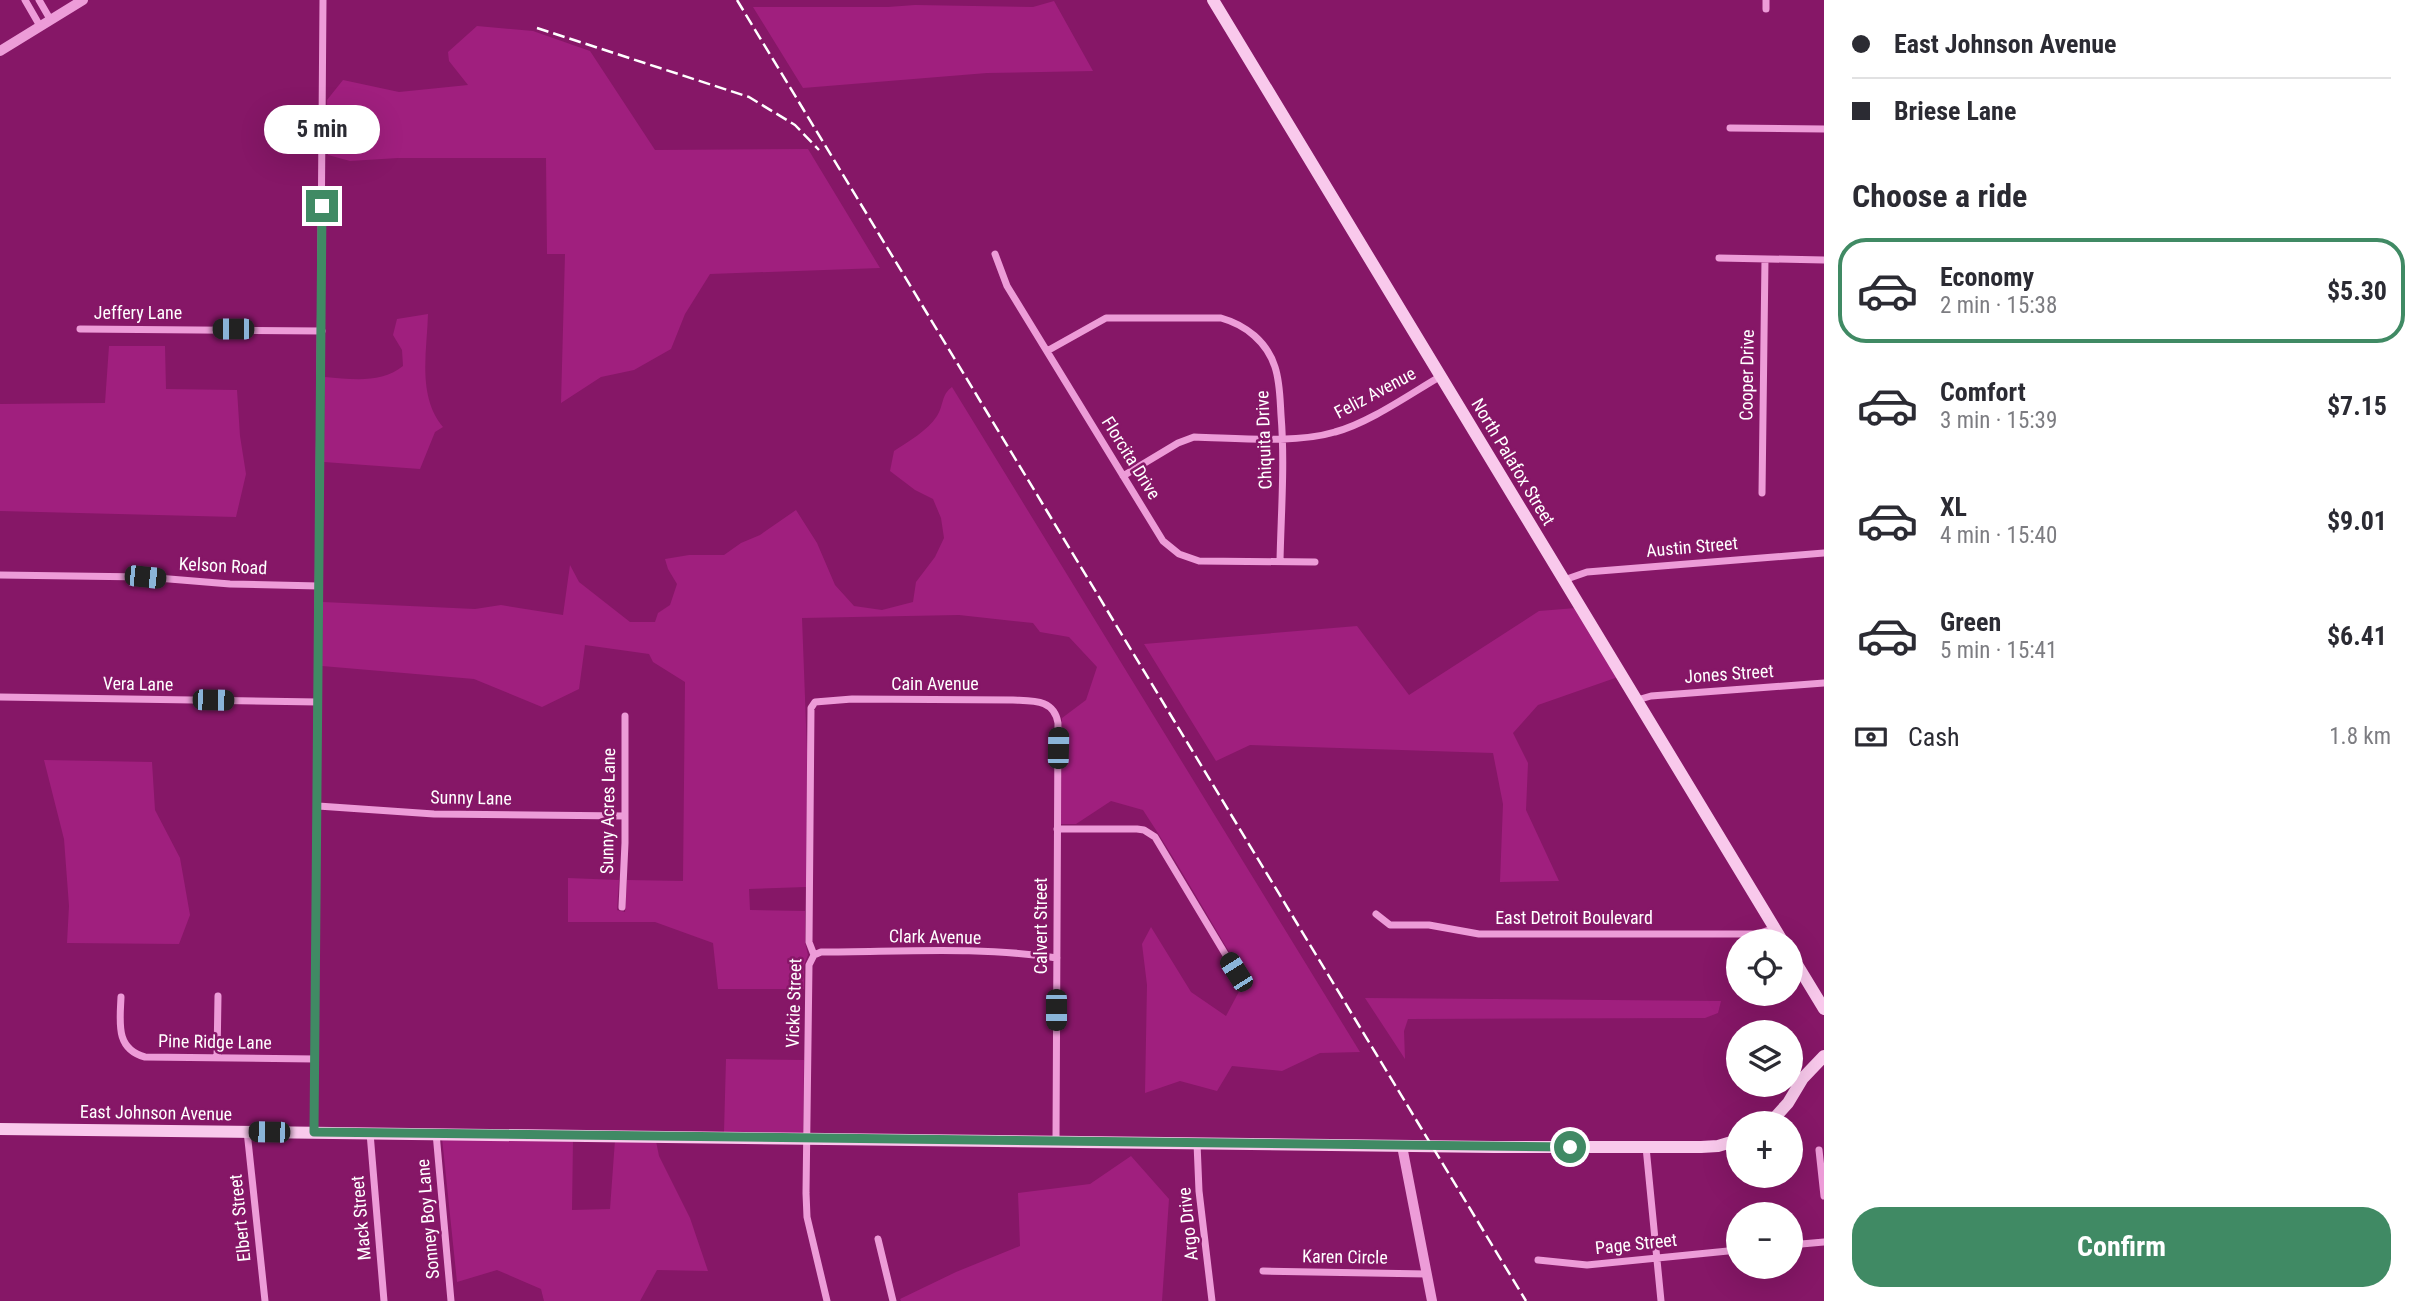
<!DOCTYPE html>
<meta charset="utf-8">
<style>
body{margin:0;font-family:"Roboto Condensed",sans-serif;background:#f2f2f3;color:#2b2b33;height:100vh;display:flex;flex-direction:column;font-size:26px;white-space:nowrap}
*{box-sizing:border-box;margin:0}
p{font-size:23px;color:#7c7c81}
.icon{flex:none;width:38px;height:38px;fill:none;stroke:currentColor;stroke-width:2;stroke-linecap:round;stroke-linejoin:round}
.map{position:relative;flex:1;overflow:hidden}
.drawer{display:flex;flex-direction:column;background:#fff;width:595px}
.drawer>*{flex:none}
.top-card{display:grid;align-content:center;height:154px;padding:0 28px;background:#fff}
.tools{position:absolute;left:1726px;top:929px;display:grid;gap:14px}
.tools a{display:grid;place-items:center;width:77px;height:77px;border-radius:50%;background:#fff;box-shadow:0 7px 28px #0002;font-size:35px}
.end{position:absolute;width:32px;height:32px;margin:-16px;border:9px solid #408a64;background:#fff;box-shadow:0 0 0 4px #fff}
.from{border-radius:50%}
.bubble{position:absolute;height:49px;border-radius:24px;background:#fff;box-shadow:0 7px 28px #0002;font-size:23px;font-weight:700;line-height:49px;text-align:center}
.car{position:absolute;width:21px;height:42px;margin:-21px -10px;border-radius:9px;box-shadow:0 0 5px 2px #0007;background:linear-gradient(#222 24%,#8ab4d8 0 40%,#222 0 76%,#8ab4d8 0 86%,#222 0)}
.top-card b{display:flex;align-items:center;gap:24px;height:66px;font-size:26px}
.top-card b+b{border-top:2px solid #e1e1e2}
.top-card i{width:18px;height:18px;background:#2b2b33}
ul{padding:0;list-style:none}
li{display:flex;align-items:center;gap:21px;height:105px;margin:0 14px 10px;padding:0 14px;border:4px solid transparent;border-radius:28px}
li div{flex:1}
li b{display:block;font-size:26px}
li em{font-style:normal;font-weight:700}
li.on{border-color:#408a64}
li>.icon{width:63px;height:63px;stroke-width:1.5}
h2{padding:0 28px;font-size:32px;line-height:84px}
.pay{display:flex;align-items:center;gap:18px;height:77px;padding:0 28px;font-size:26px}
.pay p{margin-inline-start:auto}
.action{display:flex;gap:14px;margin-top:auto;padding:14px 28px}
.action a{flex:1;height:80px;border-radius:28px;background:#408a64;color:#fff;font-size:28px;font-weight:700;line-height:80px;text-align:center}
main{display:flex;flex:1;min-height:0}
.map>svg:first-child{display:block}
.green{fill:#a01f7e}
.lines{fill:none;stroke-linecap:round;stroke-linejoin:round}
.minor{stroke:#ed9cd8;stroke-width:7}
.tertiary{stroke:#ed9cd8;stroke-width:10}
.secondary{stroke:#f9c9ec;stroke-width:12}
.rail{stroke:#fff;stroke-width:2.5;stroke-dasharray:12 5;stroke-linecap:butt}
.route{stroke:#408a64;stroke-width:9}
.labels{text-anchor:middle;stroke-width:5;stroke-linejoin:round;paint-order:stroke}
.street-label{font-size:18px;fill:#fff;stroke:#861767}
</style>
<main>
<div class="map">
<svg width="1824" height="1301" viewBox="0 0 1824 1301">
<rect width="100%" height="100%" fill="#861767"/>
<path class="green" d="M1054,1L1093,71L987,73L803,88L753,7H888L915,5L1033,7Z
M477,26L533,31L590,51L655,150L808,149L880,268L710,274L685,314L671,349L634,370L601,377L561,403L565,254H547L546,158H398L350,161L328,155L327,100L343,80L399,92L468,85L449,61L448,52Z
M428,314C427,351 417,396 443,427L435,432L420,469L324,462L325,377C351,379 381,384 403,366L402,350L393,335L397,319Z
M109,346H165L166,389L237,390L240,436L246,474L236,517L0,511V404L105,403Z
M952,387L1360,1052L1320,1053L1282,1071L1232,1066L1217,1091L1180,1081L1145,1093L1147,985L1142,944L1151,927L1191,992L1226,1016L1243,984L1238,976L1242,973C1209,919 1178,863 1143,810L1111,801L1076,824H1061L1062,718L1086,700L1097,667L1069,637L1040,632L1033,623L959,615L802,618L807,751L806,887L749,889L750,910L805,911V942L808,955L804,965V989H718L713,943L655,922H568V878L619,880L617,910L625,912L627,880L683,881L685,682L653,662L649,654L585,645L579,689L542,707L474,679L322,666L323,602L475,609L501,605L563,615L570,565L579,582L630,622H655L658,613L670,605L677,584L668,569L665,559L689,555H724L741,543L760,535L796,510L817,543L835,585L854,606L882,610L913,602L916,582L935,557L944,538L941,518L933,499L915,490L890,471L894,451C909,441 927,431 937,416C944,405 941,395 952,387Z
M1576,608L1618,677L1538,705L1513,733L1528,763L1526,810L1559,881L1500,882L1503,804L1493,753L1250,745L1216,761L1144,644L1357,626L1409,695L1539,611Z
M44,760L152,762L155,810L180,858L190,915L179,944L67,943L69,906L64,839Z
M1365,998L1721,1001L1718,1013L1705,1018L1408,1019L1404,1031L1405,1059Z
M726,1059L804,1060L803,1133L724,1132Z
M442,1138L573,1140L572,1210L610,1209L615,1140L656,1141L659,1156L690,1218L708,1271L657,1270L640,1301H544L541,1289L497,1270L457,1282Z
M1131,1156L1169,1199L1162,1301H901L900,1299L956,1272L1020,1246L1018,1193L1090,1184Z"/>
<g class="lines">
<path class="minor" d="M25,0L40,26
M39,0L50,19
M1766,9V0
M1730,128L1824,129
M995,254L1007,286L1163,541L1179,554L1199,561L1315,562
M1719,258L1824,260
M80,329L322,331
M1047,351L1106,318H1221C1246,325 1267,342 1275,367C1280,382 1280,399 1281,415C1285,464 1281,513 1280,561
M1123,476L1178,443L1194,437C1236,438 1295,444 1335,432C1369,423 1410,394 1441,376
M1762,493L1765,259
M0,575L145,577L230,584L319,586
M1564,580L1587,572L1824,553
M0,697L318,702
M1637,700L1651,696L1824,683
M318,806L434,814L625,816
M1057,829H1137L1144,830L1155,837L1236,972
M622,907L625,843V716
M1376,914L1390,925H1429L1479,934H1757L1775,928
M814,955L821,952C898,952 981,946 1057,958
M121,997C120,1022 115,1049 145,1057L315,1059
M217,1058L218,996
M247,1131L265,1301
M314,1132L323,0
M370,1133L384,1301
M436,1133L451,1301
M1197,1143L1199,1191L1212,1301
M1646,1147L1661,1301
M1819,1150L1824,1196
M878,1239L893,1301
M1790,1245L1824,1242
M1538,1260L1587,1265L1738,1250
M1263,1271L1427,1274
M827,1301L807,1217L806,1193L809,965L814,955L809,942L811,708L815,702L852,699L1013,700C1033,701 1054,699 1058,723L1056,1141"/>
<path class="tertiary" d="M0,51L83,0
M1402,1146L1432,1301"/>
<path class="secondary" d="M1213,0L1783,942
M1790,953L1824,1009
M1769,1124L1788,1103L1803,1078L1824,1056
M0,1129L1494,1147H1701L1718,1146L1738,1140"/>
<path class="rail" d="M737,0L1526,1301
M537,28L749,97L795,125L819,150"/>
</g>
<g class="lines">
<path class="route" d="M322,206L314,1132L1570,1147"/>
</g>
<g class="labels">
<g class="street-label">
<text x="138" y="319">Jeffery Lane</text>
<text transform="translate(1747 375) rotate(-89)" y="6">Cooper Drive</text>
<text transform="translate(1375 393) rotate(-28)" y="6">Feliz Avenue</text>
<text transform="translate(1264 440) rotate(-92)" y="6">Chiquita Drive</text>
<text transform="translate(1131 458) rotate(58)" y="6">Florcita Drive</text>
<text transform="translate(1513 462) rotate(59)" y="6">North Palafox Street</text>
<text transform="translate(1692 547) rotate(-5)" y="6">Austin Street</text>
<text transform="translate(223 566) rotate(3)" y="6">Kelson Road</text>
<text transform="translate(1729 674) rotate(-4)" y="6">Jones Street</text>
<text transform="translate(138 684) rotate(1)" y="6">Vera Lane</text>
<text x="935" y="690">Cain Avenue</text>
<text transform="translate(471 798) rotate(1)" y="6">Sunny Lane</text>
<text transform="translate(608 811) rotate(-89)" y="6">Sunny Acres Lane</text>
<text x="1574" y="924">East Detroit Boulevard</text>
<text transform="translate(1041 926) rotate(-90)" y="6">Calvert Street</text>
<text transform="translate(935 937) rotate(1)" y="6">Clark Avenue</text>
<text transform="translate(794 1003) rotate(-88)" y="6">Vickie Street</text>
<text transform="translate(215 1042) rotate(1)" y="6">Pine Ridge Lane</text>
<text transform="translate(156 1113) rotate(1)" y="6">East Johnson Avenue</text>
<text transform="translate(240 1218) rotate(-96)" y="6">Elbert Street</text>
<text transform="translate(361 1218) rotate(-95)" y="6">Mack Street</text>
<text transform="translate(428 1219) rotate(-95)" y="6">Sonney Boy Lane</text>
<text transform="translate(1188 1224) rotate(-96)" y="6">Argo Drive</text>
<text transform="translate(1636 1244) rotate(-6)" y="6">Page Street</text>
<text transform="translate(1345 1257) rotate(1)" y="6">Karen Circle</text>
</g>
</g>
</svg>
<div class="tools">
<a><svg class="icon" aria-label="locate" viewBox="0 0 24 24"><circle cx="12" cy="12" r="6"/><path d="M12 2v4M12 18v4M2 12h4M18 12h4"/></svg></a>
<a><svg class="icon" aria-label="layers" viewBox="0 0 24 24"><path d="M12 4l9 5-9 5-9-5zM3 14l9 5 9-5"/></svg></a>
<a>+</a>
<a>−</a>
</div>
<i class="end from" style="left:1570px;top:1147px"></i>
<i class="end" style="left:322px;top:206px"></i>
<div class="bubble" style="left:264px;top:105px;width:116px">5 min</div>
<i class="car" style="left:233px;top:329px;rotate:270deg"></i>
<i class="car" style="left:145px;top:577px;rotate:96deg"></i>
<i class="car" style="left:213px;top:700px;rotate:91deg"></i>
<i class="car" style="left:1058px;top:748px;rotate:1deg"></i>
<i class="car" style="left:1236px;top:972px;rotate:328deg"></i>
<i class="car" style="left:1056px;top:1010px;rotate:180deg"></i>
<i class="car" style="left:269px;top:1132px;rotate:271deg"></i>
</div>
<section class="drawer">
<div class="top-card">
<b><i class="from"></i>East Johnson Avenue</b>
<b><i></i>Briese Lane</b>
</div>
<h2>Choose a ride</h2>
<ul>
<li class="on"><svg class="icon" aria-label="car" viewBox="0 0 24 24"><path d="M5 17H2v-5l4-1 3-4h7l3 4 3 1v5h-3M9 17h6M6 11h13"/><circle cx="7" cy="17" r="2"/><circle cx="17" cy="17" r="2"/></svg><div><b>Economy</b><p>2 min · 15:38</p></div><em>$5.30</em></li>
<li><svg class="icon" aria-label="car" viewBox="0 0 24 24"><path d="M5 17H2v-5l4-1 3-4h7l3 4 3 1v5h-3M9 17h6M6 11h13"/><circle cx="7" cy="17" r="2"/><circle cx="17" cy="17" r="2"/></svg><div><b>Comfort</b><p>3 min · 15:39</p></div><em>$7.15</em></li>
<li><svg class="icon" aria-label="car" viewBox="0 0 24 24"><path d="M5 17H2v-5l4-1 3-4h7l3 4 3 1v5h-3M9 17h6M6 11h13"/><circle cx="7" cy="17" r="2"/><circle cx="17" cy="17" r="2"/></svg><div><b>XL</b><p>4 min · 15:40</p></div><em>$9.01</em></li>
<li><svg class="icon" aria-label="car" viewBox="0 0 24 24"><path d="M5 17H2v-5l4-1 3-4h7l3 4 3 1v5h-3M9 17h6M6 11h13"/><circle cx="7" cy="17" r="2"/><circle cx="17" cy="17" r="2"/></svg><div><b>Green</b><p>5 min · 15:41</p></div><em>$6.41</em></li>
</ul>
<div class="pay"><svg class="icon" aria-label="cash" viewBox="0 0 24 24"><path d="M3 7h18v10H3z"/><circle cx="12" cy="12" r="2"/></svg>Cash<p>1.8 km</p></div>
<div class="action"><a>Confirm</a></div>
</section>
</main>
